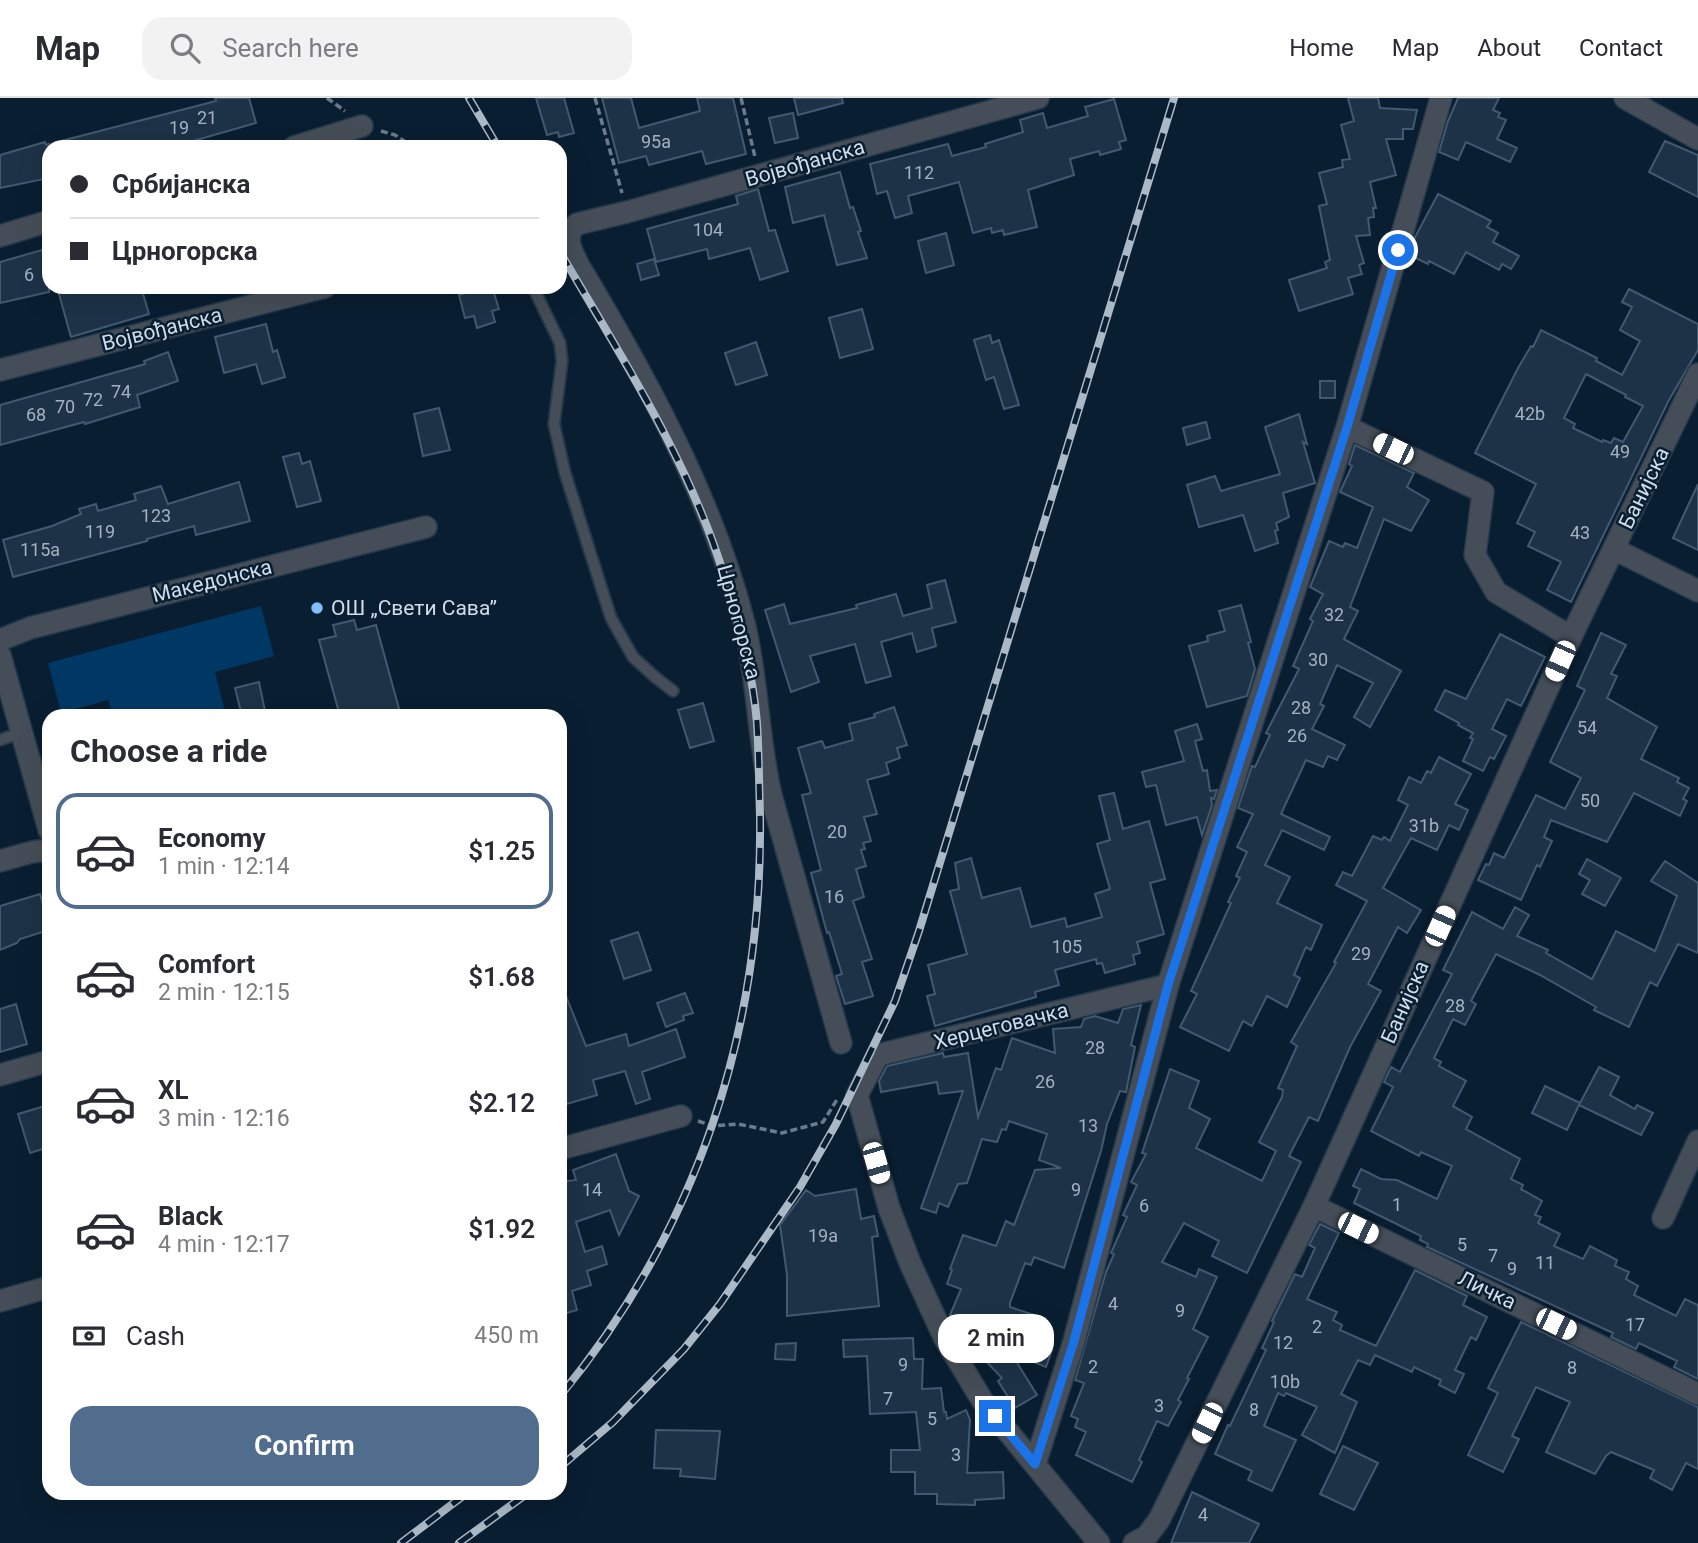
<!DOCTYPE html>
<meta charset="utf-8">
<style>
body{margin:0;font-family:Roboto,sans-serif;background:#f2f2f3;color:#2b2b33;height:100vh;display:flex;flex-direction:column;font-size:26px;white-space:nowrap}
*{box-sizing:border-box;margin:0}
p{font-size:23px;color:#7c7c81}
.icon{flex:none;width:38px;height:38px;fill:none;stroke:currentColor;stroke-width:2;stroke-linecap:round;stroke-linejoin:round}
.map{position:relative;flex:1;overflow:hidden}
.sheet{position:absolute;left:42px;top:611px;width:525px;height:791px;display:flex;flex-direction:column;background:#fff;border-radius:21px;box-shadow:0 7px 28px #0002}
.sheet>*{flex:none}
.top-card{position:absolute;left:42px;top:42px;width:525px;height:154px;border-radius:21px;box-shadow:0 7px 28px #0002;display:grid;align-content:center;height:154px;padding:0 28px;background:#fff}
.end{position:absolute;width:32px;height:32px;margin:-16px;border:9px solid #1a73e8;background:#fff;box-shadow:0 0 0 4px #fff}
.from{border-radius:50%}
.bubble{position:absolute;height:49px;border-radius:21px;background:#fff;box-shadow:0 7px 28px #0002;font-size:23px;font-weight:600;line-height:49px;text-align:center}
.car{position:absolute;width:21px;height:42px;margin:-21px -10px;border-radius:9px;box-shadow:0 0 5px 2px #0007;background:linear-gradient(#fff 24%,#345 0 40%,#fff 0 76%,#345 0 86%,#fff 0)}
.top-card b{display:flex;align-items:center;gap:24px;height:66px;font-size:26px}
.top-card b+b{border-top:2px solid #e1e1e2}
.top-card i{width:18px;height:18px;background:#2b2b33}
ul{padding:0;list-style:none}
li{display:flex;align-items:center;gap:21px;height:116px;margin:0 14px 10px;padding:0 14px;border:4px solid transparent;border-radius:21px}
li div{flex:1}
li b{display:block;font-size:26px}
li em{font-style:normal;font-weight:600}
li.on{border-color:#516d8d}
li>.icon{width:63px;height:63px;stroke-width:1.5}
h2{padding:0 28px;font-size:32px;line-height:84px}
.pay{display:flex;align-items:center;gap:18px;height:77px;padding:0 28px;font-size:26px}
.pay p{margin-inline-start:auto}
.button{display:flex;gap:14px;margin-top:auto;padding:14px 28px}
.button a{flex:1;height:80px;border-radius:21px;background:#516d8d;color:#fff;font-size:28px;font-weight:600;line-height:80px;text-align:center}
header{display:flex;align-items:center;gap:42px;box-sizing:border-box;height:98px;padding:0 35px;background:#fff;border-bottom:2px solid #e1e1e2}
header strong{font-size:33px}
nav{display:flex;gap:38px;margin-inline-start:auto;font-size:24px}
.search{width:490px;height:63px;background:#f2f2f3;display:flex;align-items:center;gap:18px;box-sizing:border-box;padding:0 24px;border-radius:21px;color:#7c7c81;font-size:26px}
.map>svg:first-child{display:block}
.green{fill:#003865}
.building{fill:#1d3247;stroke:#435970;stroke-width:2;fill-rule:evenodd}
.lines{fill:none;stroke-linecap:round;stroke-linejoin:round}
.service-casing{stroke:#25394b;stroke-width:14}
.minor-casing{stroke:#25394b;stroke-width:24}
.path{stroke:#6a7c8c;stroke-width:3.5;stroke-dasharray:7 3.5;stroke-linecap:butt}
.service{stroke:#454e58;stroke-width:10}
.minor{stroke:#454e58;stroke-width:21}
.rail-casing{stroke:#abb9c7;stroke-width:8}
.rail{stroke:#091e31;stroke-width:5;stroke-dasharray:16;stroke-linecap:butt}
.route{stroke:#1a73e8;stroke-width:9}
.poi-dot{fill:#80bdfa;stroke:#091e31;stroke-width:2.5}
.labels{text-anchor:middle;stroke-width:5;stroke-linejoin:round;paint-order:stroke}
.number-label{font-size:18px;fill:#a3b2c1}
.street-label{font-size:21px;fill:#d0ddea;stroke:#091e31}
.poi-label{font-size:21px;fill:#d0ddea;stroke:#091e31;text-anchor:start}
</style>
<header>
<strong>Map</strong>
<div class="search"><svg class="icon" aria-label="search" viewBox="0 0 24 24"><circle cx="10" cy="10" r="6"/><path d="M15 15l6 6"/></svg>Search here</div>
<nav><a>Home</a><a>Map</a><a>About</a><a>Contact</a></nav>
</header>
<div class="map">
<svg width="1698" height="1445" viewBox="0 0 1698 1445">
<rect width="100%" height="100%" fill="#091e31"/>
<path class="green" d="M261,508L274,558L215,574L226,618H113L108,602L61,615L48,565Z"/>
<path class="building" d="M215,0H249L256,25L172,49H58L57,44L216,3Z
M536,0H564L574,35L559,39L558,34L547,37Z
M602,0H631L639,30L700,13L697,0H733L746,56L706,66L702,53L649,67L646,58L619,65Z
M794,0H842L843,5L798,17Z
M1348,0H1378L1380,10L1417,12L1413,31H1403V41H1386L1396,77L1370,84L1376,110H1373L1374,119L1368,120L1370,137L1356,138L1364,165L1359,167L1362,176L1348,180L1353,196L1299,213L1289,182L1327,170L1325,164L1330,162L1319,108L1327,106L1319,75L1343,69L1342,62L1350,61L1341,27L1354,23Z
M1458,0H1499L1493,12L1500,15L1498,19L1506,22L1497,41L1517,50L1510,64L1466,44L1458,62L1439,54L1448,23Z
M1114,1L1126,42L1119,44L1121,51L1100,57L1099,53L1070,61L1074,77L1028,92L1037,129L1004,137L1003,132L992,135L991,130L973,135L959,84L908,98L912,115L895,120L887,93L877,96L870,66L948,46L952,58L986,49L985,46L1023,34L1020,22L1043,15L1047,30L1088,18L1085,9Z
M793,15L798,40L775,45L769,20Z
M1665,43L1698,57V99L1649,74Z
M45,44L46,47L49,46V80L0,90V57Z
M840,74L850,110L853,109L861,133L858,134L867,160L837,167L824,117L793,125L785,89Z
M758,91L769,133L775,132L788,173L760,182L750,150L709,161L707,151L656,164L647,131L738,106L736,98Z
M1438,96L1491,123L1487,129L1498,135L1493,144L1519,158L1511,171L1502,166L1499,172L1466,154L1454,176L1429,163L1428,166L1410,157L1414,141Z
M946,135L954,167L926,175L918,143Z
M49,150V194L0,205V164Z
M654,161L659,177L641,182L637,166Z
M57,189H141L149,216L71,239Z
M486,189H492L499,211L492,213L495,224L477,230L474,218L465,220L459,197Z
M1629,191L1698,226V252L1669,302L1571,504L1547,492L1561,464L1528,448L1535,434L1517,425L1536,386L1475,355L1518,270L1531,248L1533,249L1541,232L1597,260L1596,263L1622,277L1640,243L1620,232L1632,209L1622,204ZM1586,276L1626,297L1625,299L1643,308L1623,344L1614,340L1611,345L1603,342L1602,344L1573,330L1575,326L1564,320Z
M862,211L873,251L840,260L829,220Z
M266,226L273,254L277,252L285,279L262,286L256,266L224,275L215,239Z
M990,237L992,245L999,242L1019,307L1004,311L994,279L986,282L974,242Z
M756,244L767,277L736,287L725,255Z
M168,254L178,283L137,297L140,309L85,326L84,324L0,347V307L145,266L144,263Z
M1320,283H1335V300H1320Z
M439,310L450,352L423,358L414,316Z
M1299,316L1307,346L1303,344L1315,385L1283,395L1289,419L1276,425L1278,432L1275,433L1278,445L1255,453L1243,417L1199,429L1187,387L1215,378L1221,393L1280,376L1265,329Z
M1206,324L1210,340L1187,347L1183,330Z
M1355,347L1414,375L1407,389L1429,402L1411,433L1384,421L1350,509L1358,513L1344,541L1401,573L1370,629L1354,619L1373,585L1337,567L1320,606L1324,608L1312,631L1345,647L1337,662L1328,658L1323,669L1306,662L1281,716L1330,739L1324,752L1282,732L1265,767L1290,779L1277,805L1322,827L1311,852L1306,849L1294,877L1300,880L1287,909L1267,898L1252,928L1243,923L1229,953L1180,929L1197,896L1191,893L1231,805L1228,804L1240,780L1236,778L1247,754L1237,749L1253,716L1238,710L1252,668L1255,669L1270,637L1266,635L1299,571L1293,568L1313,523L1310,521L1323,496L1310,489L1329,443L1343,449L1345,445L1357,450L1373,409L1340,394L1352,368L1349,366Z
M299,355L302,366L310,363L321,403L297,409L283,359Z
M239,384L250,423L196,437L194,428L147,441V443L13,479L3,442L52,428L81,416L79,411L96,406L98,413L136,402L134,396L161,388L168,406Z
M1698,386V452L1673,440Z
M945,482L956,524L932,530L936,548L917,554L912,535L881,544L891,578L866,585L855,546L810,558L819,584L791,594L765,512L784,506L790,526L857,510L856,507L896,496L903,518L932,510L927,487Z
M1241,507L1251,544L1248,545L1255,571L1247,598L1207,609L1189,548L1208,543L1207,538L1225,533L1219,513Z
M354,522L357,532L376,527L401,618H340L319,542L336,538L333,527Z
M1601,535L1626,547L1611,576L1617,578L1607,600L1657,629L1641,661L1679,680L1677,684L1689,690L1683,701L1687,703L1680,718L1634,695L1607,744L1551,722L1544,739L1552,743L1540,769L1537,767L1521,802L1478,782L1486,766L1489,767L1494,755L1504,760L1536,697L1565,711L1581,680L1550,664L1585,592L1577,588Z
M1500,536L1545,559L1521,608L1507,601L1492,631L1506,638L1494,661L1490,659L1483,673L1463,663L1473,641L1470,640L1473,635L1458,627L1459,625L1435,612L1445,592L1466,601Z
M259,584L266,618H242L235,590Z
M703,605L714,643L690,650L678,612Z
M894,609L907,647L897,650L900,660L886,665L889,676L867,682L877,716L864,719L871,743L863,745L865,751L861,752L866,768L856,771L864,799L853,803L872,861L862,864L873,898L845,906L836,878L842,876L829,834L827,835L811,775L821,772L802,697L811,695L798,650L822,643L825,650L853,642L849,626L875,619L874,616Z
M1197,626L1202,641L1195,643L1203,673L1207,672L1210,693L1217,692L1214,701L1211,700L1212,707L1202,737L1197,719L1166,727L1156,687L1146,689L1142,674L1184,663L1175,633Z
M1439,659L1471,676L1455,706L1468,712L1459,732L1449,727L1437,752L1411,740L1383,790L1421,812L1407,835L1398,829L1368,886L1381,893L1350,949L1318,1023L1309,1019L1289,1058L1301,1064L1247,1175L1212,1158L1219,1143L1184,1125L1162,1164L1196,1179L1199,1171L1217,1179L1193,1231L1208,1239L1187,1280L1189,1281L1178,1302L1181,1304L1168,1328L1157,1323L1139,1362L1142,1364L1132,1384L1076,1357L1086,1334L1075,1329L1078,1321L1071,1318L1084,1285L1075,1282L1106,1174L1114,1156L1111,1155L1127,1119L1123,1117L1137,1087L1131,1084L1146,1056L1142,1055L1170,971L1199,983L1189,1010L1210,1021L1196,1050L1262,1083L1276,1053L1259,1044L1282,999L1283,992L1278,990L1297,948L1291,944L1336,865L1334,864L1367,803L1336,787L1343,774L1352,778L1373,738L1382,742L1384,739L1390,743L1408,707L1398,702L1409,679L1421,685L1427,673L1431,675Z
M1114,695L1123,731L1149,723L1165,781L1150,785L1164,836L1137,844L1140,855L1133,857L1135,866L1105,875L1102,865L1097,866L1096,861L1055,872L1059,887L1035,894L1036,899L935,928L927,898L935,896L928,867L967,856L950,793L959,791L955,765L971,760L982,800L1020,790L1031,829L1065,820L1067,829L1102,819L1095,796L1110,791L1097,746L1110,742L1099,698Z
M1587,761L1621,780L1605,808L1582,796L1590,782L1579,776Z
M1665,763L1698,785V855L1678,846L1657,888L1650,884L1629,929L1594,912L1596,909L1540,877L1496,856L1471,903L1476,906L1465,927L1453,921L1434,960L1441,964L1439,968L1466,983L1453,1008L1472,1019L1466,1031L1520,1061L1511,1081L1523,1087L1521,1091L1542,1103L1535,1117L1541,1119L1538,1125L1560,1136L1554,1148L1583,1161L1590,1148L1617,1162L1615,1168L1629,1174L1626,1181L1638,1188L1634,1197L1676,1218L1685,1201L1698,1207V1281L1674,1269L1677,1263L1639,1245L1636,1251L1611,1239L1613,1235L1427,1149L1428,1146L1420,1142L1421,1138L1354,1105L1360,1091L1353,1088L1361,1071L1381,1081L1397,1082L1437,1101L1452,1068L1421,1054L1419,1058L1371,1033L1393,989L1384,984L1391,969L1400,974L1452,876L1443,872L1472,814L1503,831L1515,809L1529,817L1517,838L1548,852L1546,855L1592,881L1616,833L1655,853L1677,798L1651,783Z
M40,796L45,813L49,812V832L20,841L17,845L0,852V808Z
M638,834L651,872L624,881L611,843Z
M560,883L586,948L626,936L629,948L676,931L685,959L642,974L650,1001L636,1006L625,973L593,982L597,997L560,1008Z
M685,895L693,915L683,918L684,922L666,929L657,905Z
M16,906L27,946L0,954V911Z
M1141,907L1131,947L1135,949L1126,994L1120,993L1107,1026L1101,1053L1064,1170L1034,1159L1031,1167L1025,1165L1010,1205V1209L1046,1221L1037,1247L1052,1252L1046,1269L1011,1255L1037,1297L1015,1310L998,1283L1002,1280L978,1255L999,1236L950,1217L961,1191L947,1186L952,1172L950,1171L963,1137L996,1148L1006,1123L1014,1127L1035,1072L1061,1070L1039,1062L1047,1036L1009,1023L1006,1032L1002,1031L997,1044L982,1041L967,1085L958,1086L948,1109L939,1105L936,1115L921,1110L963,993L939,996L937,984L881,994L879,983L887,968L943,955L944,959L968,955L978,1019L996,970L1001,972L1012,940L1055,955L1053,931L1081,929L1084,921L1095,918L1118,925L1123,911Z
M1599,969L1619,979L1610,997L1635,1011L1637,1007L1653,1015L1641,1037L1579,1007Z
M1545,988L1580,1005L1567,1032L1532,1015Z
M45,1008L46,1010L49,1009V1049L30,1055L18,1016Z
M616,1056L629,1093L639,1098L619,1137L610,1112L576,1124L585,1154L602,1148L607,1166L587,1173L591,1187L572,1193L577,1212L560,1217V1084L576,1082L573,1072Z
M856,1091L861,1121L874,1118L878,1138L872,1139L879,1208L787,1218V1177L780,1127L806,1092L815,1098Z
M1320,1126L1339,1135L1307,1201L1337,1214L1333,1222L1342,1227L1340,1232L1376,1248L1415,1172L1467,1198L1463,1207L1487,1219L1476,1242L1471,1239L1455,1272L1464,1276L1455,1295L1439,1287L1441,1282L1414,1269L1412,1274L1375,1257L1370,1267L1358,1262L1341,1296L1357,1304L1335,1355L1302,1337L1317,1309L1286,1295L1284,1298L1278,1295L1264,1328L1296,1342L1272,1393L1248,1382L1252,1373L1215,1356L1228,1327L1230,1328L1266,1252L1262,1250L1274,1224L1272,1223L1295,1176L1302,1179L1315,1150L1309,1147Z
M1521,1224L1698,1309V1371L1686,1365L1672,1392L1650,1380L1654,1372L1611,1354L1606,1358L1595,1376L1546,1354L1570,1304L1536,1289L1512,1338L1519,1341L1503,1374L1468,1357L1498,1295L1488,1290Z
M913,1240L914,1261H923L922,1291L941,1290L944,1314H946L947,1321L966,1312L970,1322L967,1375L1003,1374L1004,1400L975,1402V1407L937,1406V1396H915V1374H891V1352H920L916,1314L870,1316L867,1258L844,1259L843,1242Z
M796,1245L795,1262L775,1261L776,1246Z
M656,1332L720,1333L715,1381L680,1378L681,1371L654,1370Z
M1343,1348L1378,1365L1354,1412L1320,1396Z
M1192,1394L1259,1426L1249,1445H1171Z"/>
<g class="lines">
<defs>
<path id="service" d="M533,189L560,245L562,263L554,326L565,375L611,520L633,559L655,579L673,593
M0,642L20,635"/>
<path id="minor" d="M1625,0L1698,41
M294,49L362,28
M0,138L49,123
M0,272L325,189
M1347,329L1483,394L1475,457L1496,494L1571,539
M1614,451L1698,493
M0,542L30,530L426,429
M0,557L49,732
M0,763L32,754L49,752
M841,945L771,697C758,642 758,584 745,529C714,403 645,278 579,168C572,154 562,138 577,126L627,114L1038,0
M0,977L49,963
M560,1051L681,1018
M1314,1108L1698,1296
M1663,1120L1698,1043
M0,1203L49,1189
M1035,1366L1074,1243L1168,887L1347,329L1441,0
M1099,1445L982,1302L944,1239L910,1165L889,1110L857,997L878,957L1168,887
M1134,1445L1147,1438L1159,1422L1314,1108L1571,539L1698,276"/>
</defs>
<use href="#service" class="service-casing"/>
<use href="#minor" class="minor-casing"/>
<path class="path" d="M327,0L345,13
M595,0L622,95
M741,0L755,59
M381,33L395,37L413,49
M698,1023L713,1028L738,1026L782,1035L823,1024L838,1000"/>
<use href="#service" class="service"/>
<use href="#minor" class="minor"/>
<defs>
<path id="rail" d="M469,0L498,49
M560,154C620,257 687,359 723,474C738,522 753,575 757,625C759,656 759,687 760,718C763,932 697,1132 560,1298
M560,1369L613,1324L684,1251L720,1206L800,1089L836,1026L895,903L919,833L1174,0
M401,1445L467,1395
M459,1445L528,1395"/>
</defs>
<use href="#rail" class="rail-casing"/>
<use href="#rail" class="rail"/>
</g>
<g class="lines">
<path class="route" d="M995,1318L1035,1366L1074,1243L1168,887L1347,329L1398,152"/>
</g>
<circle class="poi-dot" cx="317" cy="510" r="7"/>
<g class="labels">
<g class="number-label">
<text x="207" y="26">21</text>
<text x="179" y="36">19</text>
<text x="656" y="50">95a</text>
<text x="919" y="81">112</text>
<text x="708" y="138">104</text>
<text x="29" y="183">6</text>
<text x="121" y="300">74</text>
<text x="93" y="308">72</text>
<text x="65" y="315">70</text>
<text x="1530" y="322">42b</text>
<text x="36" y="323">68</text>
<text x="1620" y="360">49</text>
<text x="156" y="424">123</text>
<text x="100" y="440">119</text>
<text x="1580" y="441">43</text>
<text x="40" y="458">115a</text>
<text x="1334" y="523">32</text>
<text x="1318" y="568">30</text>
<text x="1301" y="616">28</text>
<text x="1587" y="636">54</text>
<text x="1297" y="644">26</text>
<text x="1590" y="709">50</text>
<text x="1424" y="734">31b</text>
<text x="837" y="740">20</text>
<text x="834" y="805">16</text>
<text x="1067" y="855">105</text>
<text x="1361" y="862">29</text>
<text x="1455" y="914">28</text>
<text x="1095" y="956">28</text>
<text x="1045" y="990">26</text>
<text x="1088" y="1034">13</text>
<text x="592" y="1098">14</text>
<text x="1076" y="1098">9</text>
<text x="1397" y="1113">1</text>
<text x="1144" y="1114">6</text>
<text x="823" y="1144">19a</text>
<text x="1462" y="1153">5</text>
<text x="1493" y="1164">7</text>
<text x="1545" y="1171">11</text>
<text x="1512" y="1177">9</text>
<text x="1113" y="1212">4</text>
<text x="1180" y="1219">9</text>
<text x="1635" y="1233">17</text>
<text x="1317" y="1235">2</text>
<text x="1283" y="1251">12</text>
<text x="903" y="1273">9</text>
<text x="1093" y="1275">2</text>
<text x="1572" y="1276">8</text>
<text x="1285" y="1290">10b</text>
<text x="888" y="1307">7</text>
<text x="1159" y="1314">3</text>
<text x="1254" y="1318">8</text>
<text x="932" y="1327">5</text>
<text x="956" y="1363">3</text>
<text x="1203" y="1423">4</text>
</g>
<g class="street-label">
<text transform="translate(805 65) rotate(-16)" y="7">Војвођанска</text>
<text transform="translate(162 231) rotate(-14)" y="7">Војвођанска</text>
<text transform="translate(1644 390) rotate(-64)" y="7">Банијска</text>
<text transform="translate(212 483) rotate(-14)" y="7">Македонска</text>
<text transform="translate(739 524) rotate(75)" y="7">Црногорска</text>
<text transform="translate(1405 904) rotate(-66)" y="7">Банијска</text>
<text transform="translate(1001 928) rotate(-14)" y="7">Херцеговачка</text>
<text transform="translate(1487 1192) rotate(26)" y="7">Личка</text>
</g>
<g class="poi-label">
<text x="331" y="517">ОШ „Свети Сава”</text>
</g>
</g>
</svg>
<i class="end from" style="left:1398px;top:152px"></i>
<i class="end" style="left:995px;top:1318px"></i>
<div class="bubble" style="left:938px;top:1216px;width:116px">2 min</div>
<i class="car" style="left:1393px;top:351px;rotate:296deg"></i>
<i class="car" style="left:1560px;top:563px;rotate:204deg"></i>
<i class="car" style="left:1440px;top:828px;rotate:24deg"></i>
<i class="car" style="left:876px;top:1065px;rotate:164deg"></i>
<i class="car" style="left:1358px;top:1130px;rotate:116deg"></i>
<i class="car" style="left:1556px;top:1226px;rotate:116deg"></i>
<i class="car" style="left:1207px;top:1325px;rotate:206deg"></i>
<div class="top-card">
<b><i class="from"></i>Србијанска</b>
<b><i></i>Црногорска</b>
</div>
<section class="sheet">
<h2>Choose a ride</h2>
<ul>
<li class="on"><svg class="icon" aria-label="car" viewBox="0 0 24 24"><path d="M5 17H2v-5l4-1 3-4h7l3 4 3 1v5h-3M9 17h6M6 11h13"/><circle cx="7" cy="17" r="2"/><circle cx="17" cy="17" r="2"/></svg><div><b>Economy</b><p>1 min · 12:14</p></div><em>$1.25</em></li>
<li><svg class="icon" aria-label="car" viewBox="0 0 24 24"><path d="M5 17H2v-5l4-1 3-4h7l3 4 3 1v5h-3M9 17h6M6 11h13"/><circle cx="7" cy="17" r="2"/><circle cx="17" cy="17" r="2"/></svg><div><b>Comfort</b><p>2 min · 12:15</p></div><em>$1.68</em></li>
<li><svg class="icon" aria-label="car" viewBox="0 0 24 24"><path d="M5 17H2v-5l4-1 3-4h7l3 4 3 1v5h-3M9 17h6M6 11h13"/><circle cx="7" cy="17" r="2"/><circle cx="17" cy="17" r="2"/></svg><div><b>XL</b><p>3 min · 12:16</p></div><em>$2.12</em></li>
<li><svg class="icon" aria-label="car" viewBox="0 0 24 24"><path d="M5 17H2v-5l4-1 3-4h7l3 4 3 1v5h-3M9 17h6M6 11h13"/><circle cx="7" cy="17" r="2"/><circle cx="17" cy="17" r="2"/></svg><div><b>Black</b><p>4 min · 12:17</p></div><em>$1.92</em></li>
</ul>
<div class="pay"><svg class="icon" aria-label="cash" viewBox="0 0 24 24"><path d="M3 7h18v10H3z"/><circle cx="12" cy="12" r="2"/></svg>Cash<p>450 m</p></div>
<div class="button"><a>Confirm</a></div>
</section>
</div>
